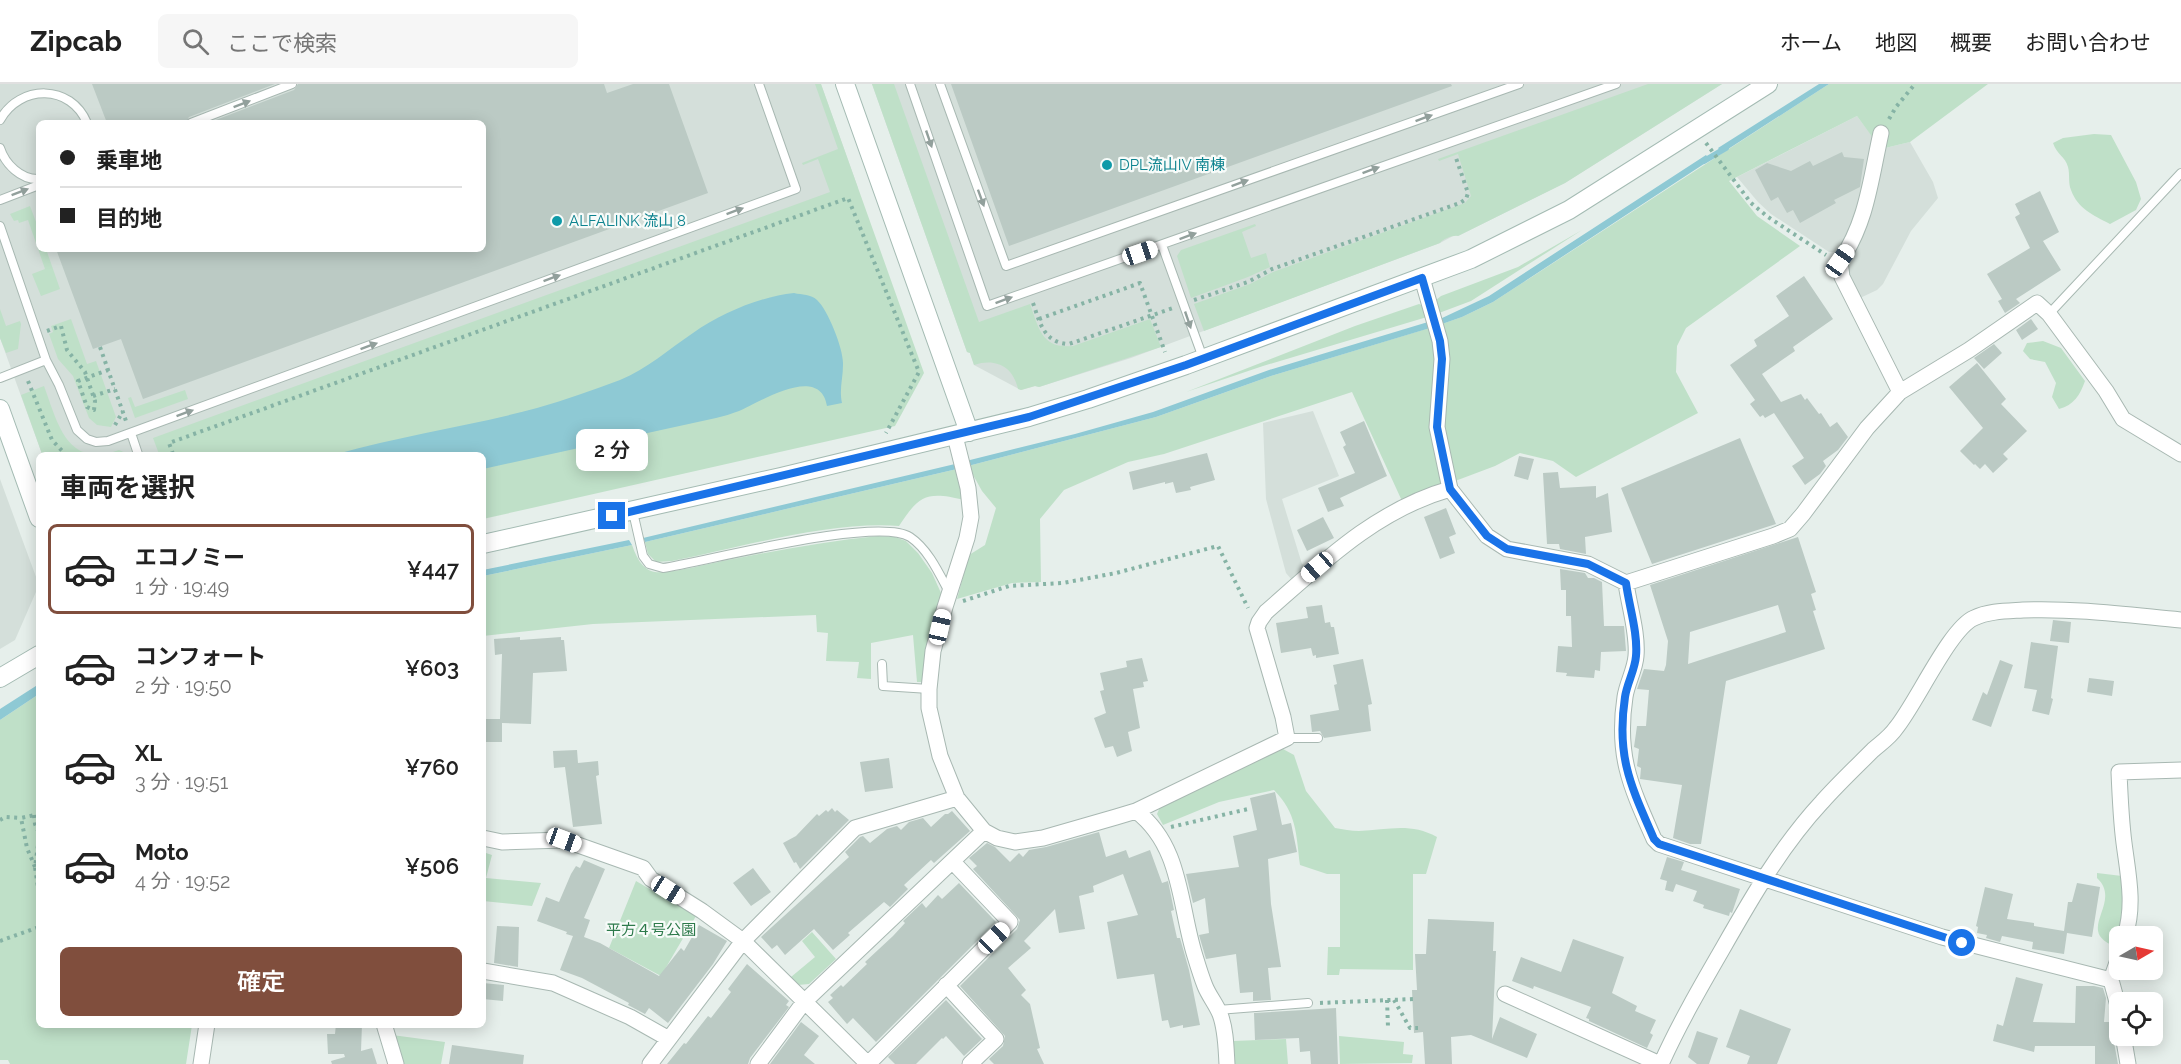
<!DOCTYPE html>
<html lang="ja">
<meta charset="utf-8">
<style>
body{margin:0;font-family:Raleway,"Noto Sans JP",sans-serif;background:#f6f6f6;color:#222;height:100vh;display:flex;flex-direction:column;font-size:22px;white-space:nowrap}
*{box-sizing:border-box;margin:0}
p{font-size:20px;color:#767676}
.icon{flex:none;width:33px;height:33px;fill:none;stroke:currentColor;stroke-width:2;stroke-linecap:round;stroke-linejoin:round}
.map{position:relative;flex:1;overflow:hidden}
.side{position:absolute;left:36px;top:368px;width:450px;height:576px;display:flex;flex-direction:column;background:#fff;border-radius:9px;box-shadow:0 3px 15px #0003}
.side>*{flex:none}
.guide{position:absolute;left:36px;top:36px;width:450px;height:132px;border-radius:9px;box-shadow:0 3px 15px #0003;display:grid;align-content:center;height:132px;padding:0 24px;background:#fff}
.needle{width:39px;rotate:81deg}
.tools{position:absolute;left:2109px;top:842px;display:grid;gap:12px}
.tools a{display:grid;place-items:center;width:54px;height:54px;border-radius:9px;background:#fff;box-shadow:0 3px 15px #0003;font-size:30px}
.end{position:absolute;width:27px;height:27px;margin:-14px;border:8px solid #1a73e8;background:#fff;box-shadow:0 0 0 3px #fff}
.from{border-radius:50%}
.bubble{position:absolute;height:42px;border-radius:9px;background:#fff;box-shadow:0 3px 15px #0003;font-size:20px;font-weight:600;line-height:42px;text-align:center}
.car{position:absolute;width:18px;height:36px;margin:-18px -9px;border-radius:8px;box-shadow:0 0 4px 2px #0007;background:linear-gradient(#fff 24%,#345 0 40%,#fff 0 76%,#345 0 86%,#fff 0)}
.guide b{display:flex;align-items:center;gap:21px;height:57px;font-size:22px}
.guide b+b{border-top:2px solid #e0e0e0}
.guide i{width:15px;height:15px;background:#222}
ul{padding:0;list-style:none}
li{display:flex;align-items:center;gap:18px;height:90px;margin:0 12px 9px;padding:0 12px;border:3px solid transparent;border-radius:9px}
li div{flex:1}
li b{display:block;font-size:22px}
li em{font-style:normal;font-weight:600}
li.current{border-color:#804e3d}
li>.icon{width:54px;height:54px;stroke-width:1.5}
h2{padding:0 24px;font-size:27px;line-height:72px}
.primary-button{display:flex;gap:12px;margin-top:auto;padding:12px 24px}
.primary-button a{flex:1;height:69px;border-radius:9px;background:#804e3d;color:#fff;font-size:24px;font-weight:600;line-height:69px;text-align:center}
header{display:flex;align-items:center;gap:36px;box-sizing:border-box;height:84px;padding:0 30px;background:#fff;border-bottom:2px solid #e0e0e0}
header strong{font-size:28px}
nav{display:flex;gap:33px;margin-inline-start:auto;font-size:21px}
.search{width:420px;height:54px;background:#f6f6f6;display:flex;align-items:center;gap:15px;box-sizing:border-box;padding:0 21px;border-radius:9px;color:#767676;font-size:22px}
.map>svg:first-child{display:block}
.built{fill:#d4dfda;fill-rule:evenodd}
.green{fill:#bfe0c8}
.water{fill:#8ec9d4}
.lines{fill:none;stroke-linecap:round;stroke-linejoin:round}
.stream{stroke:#8ec9d4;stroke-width:6}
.building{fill:#bbcac4;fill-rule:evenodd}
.lane-casing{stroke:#a8b8b2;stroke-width:10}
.street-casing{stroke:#a8b8b2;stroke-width:17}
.secondary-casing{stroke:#a4bbb3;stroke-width:20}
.path{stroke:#86b3a5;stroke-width:4;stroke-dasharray:3 4.5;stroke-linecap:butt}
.lane{stroke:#fff;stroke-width:8}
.street{stroke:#fff;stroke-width:15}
.secondary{stroke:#fff;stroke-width:18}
.oneway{fill:#92a09c}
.route{stroke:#1a73e8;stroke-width:8}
.culture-dot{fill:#0f9aa8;stroke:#f7fbf9;stroke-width:2}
.labels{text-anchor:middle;stroke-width:4.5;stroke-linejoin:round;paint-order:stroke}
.culture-label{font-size:15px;fill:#0d838f;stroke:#f7fbf9;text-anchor:start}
.park-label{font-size:15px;fill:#2d7a4b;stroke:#f7fbf9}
</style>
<header>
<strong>Zipcab</strong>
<div class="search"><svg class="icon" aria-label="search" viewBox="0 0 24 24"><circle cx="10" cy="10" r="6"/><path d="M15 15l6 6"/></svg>ここで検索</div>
<nav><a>ホーム</a><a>地図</a><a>概要</a><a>お問い合わせ</a></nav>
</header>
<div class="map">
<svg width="2181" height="980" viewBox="0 0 2181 980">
<rect width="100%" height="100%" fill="#e6efeb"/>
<path class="built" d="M0,0H821L858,104L167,370H42L0,254ZM39,39H483V165H39Z
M872,0H1722L1565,99L1458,152L1455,151L1440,159L1131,274L1039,303L1035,302L1021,306L974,281L970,269L967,268Z
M1857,32L1875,56L1860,122L1839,168H1829L1771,130L1758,118L1737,93Z
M1910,58L1933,98L1938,114L1911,147L1883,200L1877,206L1860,214L1848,191L1847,178L1881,65Z
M1313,327L1339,392L1282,415L1302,480L1309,483L1292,496L1286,489L1266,415L1263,339Z
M0,395L39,501L15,556L0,565Z"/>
<path class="green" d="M815,0H821L924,289L895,342L483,435V370H159L153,354L830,108L818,75L803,81L802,79L838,65Z
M872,0H894L979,238L1030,220C1039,245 1042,265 1073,262L1150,235L1161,263L1039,303L1035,302L1021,306L1018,305C1013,282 995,274 974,281L970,269L967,268Z
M1648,0H1722L1565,99L1458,152C1453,151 1443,155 1440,159L1204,247L1194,220L1250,200L1273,188L1465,119L1471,112L1458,70L1439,77L1438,75Z
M1829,0H1988L1910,58L1881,65L1857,32L1729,97L1757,132L1800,162L1686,244L1677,262L1676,288L1698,329L1576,393L1553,377L1520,369L1495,382L1402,417L1352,308L1164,370L1128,378L1064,406L1040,435L1041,498L1012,499L957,515L969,471L985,461L996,424L982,407L968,382L1156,333L1271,292L1436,242L1462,233L1493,218Z
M2094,50L2111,51L2136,98L2141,115L2136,126L2110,140C2093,131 2078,125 2071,106C2068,99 2070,90 2068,83C2065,72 2057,71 2053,59L2063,54Z
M30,122L39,146V165H46L60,205L41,212L32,190L45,185L28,136L19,139L18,136L14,137L10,130Z
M1255,140L1256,142L1242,148L1251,174L1266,169L1270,183L1248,193L1191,214L1177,172L1181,166Z
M1582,146L1471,217L1439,229L1436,216L1441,212L1518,183Z
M1419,220L1424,222L1427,233L1263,282L1186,308L1355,242Z
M0,225L6,242L20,237L21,240L18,265L6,269L0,254Z
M71,235L87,280L96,277L116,333L111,343L97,341L89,334L73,292L58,275L49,250L53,248L51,242Z
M2043,257L2061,264L2085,297C2080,311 2074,321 2059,325L2052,313L2056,299L2045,278L2030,275L2023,267L2027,259Z
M44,302C58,340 67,385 119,366L128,370H42L21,311Z
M185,306L188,315L135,334L128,314L131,313L135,323Z
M957,385L964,416C927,407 919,411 899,442C830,437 741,463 672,477L656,478L648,470L645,458Z
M878,452L895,453L906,457L918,469L932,489L941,509L926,566L924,598H917L913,551L871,559V595L857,594L859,578L826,577L828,549L817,548L816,531L593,540L483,552V492L632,461C636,472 642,486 655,488C670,490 711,479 728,476C778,466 828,457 878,452Z
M39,610V940L192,941L186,980H10L8,976H0V636Z
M1283,665L1294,671L1306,707L1335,744C1343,745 1351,747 1359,747C1387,746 1410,738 1437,753L1426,790H1413V886L1340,885L1339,891H1327L1328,863H1340V790H1327L1300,781C1296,749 1297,730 1274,706L1219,718L1163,741L1157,730L1160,723L1174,714Z
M483,768L492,771L486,794L541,799L532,822L483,817Z
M2097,789L2122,792L2125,816L2117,863C2072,848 2124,819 2097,794Z
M636,797L696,832L661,892L609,864Z
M812,848L836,875L809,900L798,901L791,893L815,873L802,857Z
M392,951L445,958L441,980H402Z
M1339,952L1404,958L1403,970L1413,971L1412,979L1340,980Z
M1286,955L1288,980H1235L1233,957Z"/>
<path class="water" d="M1819,0H1829L1722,69L1718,64Z
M1706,71L1710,76L1493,218L1462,233L1442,240L1440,235L1489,212Z
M794,209C802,211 811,210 817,216C828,226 844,266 843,281C843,295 839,305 842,319L827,322C820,279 760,318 739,327C731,330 724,332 716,334L483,385V370H337C403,351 471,342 537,324C565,316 593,306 620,296C647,285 669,265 693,249C722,229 759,213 794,209Z
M1428,238L1430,244L1271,292L1156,333L968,382L966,377L1075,350L1153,328L1269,286Z
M955,380L957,385L645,458L643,454Z
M629,456L632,461L483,492V486Z
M39,600V610L0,636V625Z"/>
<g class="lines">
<path class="stream" d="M1704,77L1726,64"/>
</g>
<path class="building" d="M92,0H275L189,33L185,39H107Z
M298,0H604L607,9L633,0H669L708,109L143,315L121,255L93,265L56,165H483V39H208L294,6Z
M951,0H1451L1452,2L1009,162Z
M1842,68L1844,73L1864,75L1860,103L1834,116L1836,119L1800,139L1793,126L1787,129L1778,113L1771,117L1755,86L1767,79L1791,87L1810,77L1813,82Z
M2040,107L2059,148L2043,157L2061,186L2016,215L2020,219L2005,229L1998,217L2002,215L1987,190L2030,164L2015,133L2020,130L2015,120Z
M1804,192L1833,235L1793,263L1795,267L1762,290L1781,318L1801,310L1805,316L1807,314L1819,330L1821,329L1830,343L1837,338L1848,353L1838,366L1823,377L1826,382L1820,390L1805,401L1792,382L1804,374L1774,329L1765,334L1763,331L1760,333L1750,320L1755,316L1730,281L1757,262L1754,256L1789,232L1776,212Z
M2031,235L2038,245L2022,256L2016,246Z
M1994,260L2002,269L1984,285L1974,274Z
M1977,279L2006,315L2001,320L2027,347L2003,370L2008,375L1993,389L1985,380L1980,385L1975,380L1974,381L1960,367L1983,344L1949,303Z
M1364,337L1387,392L1340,414L1344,422L1328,428L1318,404L1355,389L1343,363L1346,361L1340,348Z
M1740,354L1776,440L1652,480L1621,404Z
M1207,369L1215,396L1190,403L1191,406L1176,409L1173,398L1165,400V398L1133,406L1129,388Z
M1519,372L1534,375L1528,396L1514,392Z
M1558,388L1560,404L1596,402V414L1608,409L1612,448L1585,453L1586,470L1560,465L1559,460H1547L1543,389Z
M1446,424L1456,450L1449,453L1455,469L1440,475L1424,433Z
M1323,433L1334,454L1307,467L1297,446Z
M1798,453L1816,508L1811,510L1816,526L1813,527L1825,565L1726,597L1701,760H1690L1673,754L1682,701L1640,695L1641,684L1637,682L1639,665L1634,663L1637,642H1646L1649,606L1637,605L1644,585L1664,587L1666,581L1668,557L1650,501ZM1778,521L1786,548L1688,580L1690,548Z
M1560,485L1585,489L1588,494H1594L1602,498L1604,542H1624L1626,567L1601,568L1600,587L1595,586L1594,594L1566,592L1567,589L1556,588L1558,562L1572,563L1571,532H1566V506H1561Z
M1322,521L1325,539L1330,538L1331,543H1334L1339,570L1316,574V571L1313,572L1311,564L1281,569L1276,539L1308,534L1306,523Z
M2053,536L2071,538L2069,559L2050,557Z
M520,553V556L561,553V556H564L567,587L533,589L531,640L502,639V658H483V635H500L502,570L495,571L494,555Z
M2031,558L2058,562L2051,614L2053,615L2049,631L2032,627L2037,606L2024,604Z
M1142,574L1148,597L1143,598L1144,603L1133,605L1140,644L1128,648L1132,667L1117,673L1113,662L1105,664L1094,634L1106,629L1100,607L1104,606L1100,589L1127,583L1126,577Z
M1363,575L1372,620L1368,621L1371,647L1324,654L1320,647L1312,648L1310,631L1339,626L1334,601L1337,600L1333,581Z
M2000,576L2013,581L1991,643L1972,636L1983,608L1987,611Z
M2089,594L2114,597L2112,612L2087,608Z
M577,666L578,679L598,677L599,691L596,692L602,740L573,743L565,683L554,684L553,667Z
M889,674L893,704L865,708L860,678Z
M1275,708L1282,741L1291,739L1297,768L1268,775L1271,820L1281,883L1268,884L1271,916L1253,917V908L1240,909L1236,870L1206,875L1199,851L1209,849L1205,814L1193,819L1186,790L1239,783L1233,752L1257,746L1250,714Z
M832,724L835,728L837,726L849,736L800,785L796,778L794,779L783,759L796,752L817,730L819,732L826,726L828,728Z
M952,727L970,747L934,779L931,776L904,801L908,805L890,823L884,818L848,849L850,851L833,866L814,845L785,871L777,861L772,865L761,853L849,773L845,768L860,753L863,752L870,759L887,745L897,742L901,746L909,738L923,734L931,743L945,730H948Z
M1099,748L1106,773L1126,766L1129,774L1150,766L1162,799L1168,797L1174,826L1171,827L1177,854H1180L1189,886L1200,941L1183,944V941L1170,944L1168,936L1162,937L1154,890L1117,895L1107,838L1138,831L1123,790L1093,802L1094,808L1079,812L1085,845L1059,849L1055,825L1024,857L1031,864L1008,884L1026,906L1021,911L1030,920L1040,964L1037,965L1044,980H994L989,975L1003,962L1005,952L960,902L1017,845L1020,836L973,785L977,782L969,774L987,759L995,763L1010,778L1019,769L1023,773L1029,766L1046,763Z
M1667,773L1684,778L1681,786L1740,805L1732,829L1730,828L1729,832L1703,824L1704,821L1693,817L1697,807L1676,800L1673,808L1665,806L1667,797L1660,795Z
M584,776L605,785L584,834L590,836L584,853L600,859L659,892L681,864L684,867L699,841L727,857L713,880L668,939L649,924L645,930L628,921L629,919L582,894L560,886L573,852L566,850L567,848L537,837L546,813L559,818L571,790L576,782L580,784Z
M753,784L771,808L751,822L733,799Z
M959,799L996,838L876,958L853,934L847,940L828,918L833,914L830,911L841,901L843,903L867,880L865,878L893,852L905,839L903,837L922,819L926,824L938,811L942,815Z
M2077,799L2100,803L2092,853L2067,849L2064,870L2032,865L2033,858L2002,852L2000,858L1986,854L1987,851L1977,849L1978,843L1976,842L1985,803L2013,810L2007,835L2034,839V842L2064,847L2068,818H2072Z
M1428,835L1494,838L1493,867H1496L1492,955L1500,933L1537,950L1527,974L1471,951L1451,953L1452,980H1425L1423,948L1414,949L1412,906H1417L1415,870H1426Z
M497,842L519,843L518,883L494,879Z
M1573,855L1624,873L1612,909L1637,922L1635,927L1656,936L1650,949L1653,951L1647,964L1589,937V935L1586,934L1591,923L1534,902L1533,905L1512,897L1521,873L1561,888Z
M747,880L789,917L786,921L789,923L750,974L748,980H667L684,959L686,960L708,932L711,934L731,908L728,905Z
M2016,893L2043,900L2033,938L2075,939L2076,902H2094L2103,904L2106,914L2104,938H2110V944H2116L2113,953L2118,980H2095V962H2035L2034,968L1993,957L1997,940L2003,942Z
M483,899L504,901L503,917L483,915Z
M946,916L982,955L964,972L946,952L943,955L942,954L916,980H895L888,973Z
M1336,924L1338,980H1311L1310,967L1300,968L1299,954L1255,956L1254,929Z
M1740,925L1791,945L1777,980H1747L1750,972L1726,963Z
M801,938L819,952L804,971L815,980H770Z
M336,940H362L361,967L372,964L377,980H332L331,977L345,973L344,970H328L327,950H335Z
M1697,947L1718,954L1709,980H1697L1688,973Z
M452,961L524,971L523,980H449Z"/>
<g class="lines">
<defs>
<path id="lane" d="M910,0L987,222L1616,0
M940,0L1006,182L1519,0
M0,36C20,0 71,0 87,39
M191,39L292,0
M0,64C5,80 21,96 39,95
M0,116L39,101
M0,142L46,276L0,294
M1162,161L1203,274
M2049,230L2181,89
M46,276L59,301L77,346L87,355L96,358L108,357L796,105L759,0
M131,349L138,370
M633,428L643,472L649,480L663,484C708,477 877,432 910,453C928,465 939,489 949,508
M882,580L883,602L929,605
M1287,654H1318
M1218,926L1308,919"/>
<path id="street" d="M1881,49C1871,93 1867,139 1840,177L1842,193L1900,308
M1422,194L1440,257L1442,275L1437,343L1450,405L1487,452L1507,465L1588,480L1626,499C1629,522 1638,549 1636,572C1635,586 1627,599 1625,613C1616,672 1631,703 1654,755L1659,760L1942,853L2111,896L2120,929
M955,352L968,404L971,433L967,454L945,523L933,567L929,605V624L940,672L957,714L984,747L997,754L1015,758L1043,754L1116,733L1136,727L1287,654L1283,633L1257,544L1259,538L1266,528C1322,479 1376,426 1450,405
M1626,499L1773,452L1790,445L1803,430L1867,344L1900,308L1969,266L2037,219L2049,230L2106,307L2123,335L2181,370
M1136,727C1182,762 1179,821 1195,872C1198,882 1201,892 1205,902C1209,912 1216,920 1220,930C1226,946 1226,964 1227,980
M483,754L502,758L564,756L643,784L651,795L702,827L743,857L868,980
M2125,852C2135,821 2128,790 2124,759C2121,736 2120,712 2119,688L2181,686
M483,887L553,899L630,933L669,955
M2111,896L2120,870
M946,901L996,955L970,980
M1505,910L1660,980
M384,940L396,980
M2123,951L2128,980
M201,980L207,940
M650,980L743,857L855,744L957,714
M758,980L804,918L984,747
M868,980L1010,838L953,778
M1661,980C1679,940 1701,902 1723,864C1752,813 1782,761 1822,718C1838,700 1856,683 1873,666C1881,659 1890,653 1896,644C1916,620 1950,544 1974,534C1988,527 2007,527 2023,526C2076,524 2128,531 2181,536"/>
<path id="secondary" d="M845,0L969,348
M0,325L39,434
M483,460L781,393L1029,333L1088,315L1186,281L1471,175L1569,126L1768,0
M0,594L39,571"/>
</defs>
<use href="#lane" class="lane-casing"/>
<use href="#street" class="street-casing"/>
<use href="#secondary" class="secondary-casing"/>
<path class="path" d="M1889,35L1896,23L1915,0
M1706,59L1751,119L1768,133L1826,171
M1194,216L1248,198L1272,185L1460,119L1466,115L1468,109L1455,71
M1033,219C1040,239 1044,259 1069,260L1173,224
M1039,235L1140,199L1165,268
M47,247L61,242L67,266L85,288L95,317L94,326L87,323L78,297L108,286
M100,263L126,337
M28,297L52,356L65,370
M93,312L115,305
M115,341L123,327
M173,370L169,359L848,114L919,288L886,349
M963,517L1009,502L1063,499L1116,489L1218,462L1248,524
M34,731L35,740L39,749
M0,736L5,733L21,734
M1171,743L1248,725
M39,754L35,783L39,810
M35,783L27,764L21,734L39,730
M0,857L39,843
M1387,916L1388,943
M1394,916L1410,944H1418
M1320,919L1413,915"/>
<use href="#lane" class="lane"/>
<use href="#street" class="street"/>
<use href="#secondary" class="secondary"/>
</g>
<defs><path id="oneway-solid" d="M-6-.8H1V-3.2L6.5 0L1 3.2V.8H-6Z" transform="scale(1.5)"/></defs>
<g class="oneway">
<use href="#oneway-solid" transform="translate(242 20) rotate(-21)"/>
<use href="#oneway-solid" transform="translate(1424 34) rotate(-20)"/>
<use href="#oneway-solid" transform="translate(929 55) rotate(71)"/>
<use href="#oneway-solid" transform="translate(1371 86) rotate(-20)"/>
<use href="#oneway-solid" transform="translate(1240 99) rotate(-20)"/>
<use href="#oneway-solid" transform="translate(20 108) rotate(-21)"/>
<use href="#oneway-solid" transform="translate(981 114) rotate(70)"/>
<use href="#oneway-solid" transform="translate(735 127) rotate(-20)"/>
<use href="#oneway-solid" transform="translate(1188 152) rotate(-20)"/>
<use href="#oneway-solid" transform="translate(552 194) rotate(-20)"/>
<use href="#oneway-solid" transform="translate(1004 216) rotate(-20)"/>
<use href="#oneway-solid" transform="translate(1188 236) rotate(71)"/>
<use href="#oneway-solid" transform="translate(369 262) rotate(-20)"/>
<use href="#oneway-solid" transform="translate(185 329) rotate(-20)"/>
</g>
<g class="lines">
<path class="route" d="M612,432L1029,333L1186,281L1422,194L1440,257L1442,275L1437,343L1450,405L1487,452L1507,465L1588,480L1626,499C1629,522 1638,549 1636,572C1635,586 1627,599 1625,613C1616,673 1631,702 1654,755L1659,760L1962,859"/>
</g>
<g class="culture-dot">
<circle cx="1107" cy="81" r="6"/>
<circle cx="557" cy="137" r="6"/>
</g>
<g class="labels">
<g class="culture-label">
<text x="1119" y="86">DPL流山IV 南棟</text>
<text x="569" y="142">ALFALINK 流山 8</text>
</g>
<g class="park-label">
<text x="651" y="851">平方４号公園</text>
</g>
</g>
</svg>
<div class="tools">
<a><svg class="needle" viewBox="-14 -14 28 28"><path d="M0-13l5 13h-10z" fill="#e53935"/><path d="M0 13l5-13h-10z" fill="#767676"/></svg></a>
<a><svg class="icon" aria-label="locate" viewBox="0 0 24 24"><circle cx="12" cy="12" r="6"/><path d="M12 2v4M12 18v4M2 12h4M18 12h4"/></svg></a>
</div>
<i class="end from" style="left:1962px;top:859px"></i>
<i class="end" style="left:612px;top:432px"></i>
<div class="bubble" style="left:576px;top:345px;width:72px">2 分</div>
<i class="car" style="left:1140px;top:169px;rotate:71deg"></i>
<i class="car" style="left:1840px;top:177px;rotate:35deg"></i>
<i class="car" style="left:1317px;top:483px;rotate:229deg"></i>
<i class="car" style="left:940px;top:543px;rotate:13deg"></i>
<i class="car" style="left:564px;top:756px;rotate:110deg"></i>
<i class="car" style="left:668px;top:806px;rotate:122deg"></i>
<i class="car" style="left:994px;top:854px;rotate:46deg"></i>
<div class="guide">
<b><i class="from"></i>乗車地</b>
<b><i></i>目的地</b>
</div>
<section class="side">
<h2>車両を選択</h2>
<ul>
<li class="current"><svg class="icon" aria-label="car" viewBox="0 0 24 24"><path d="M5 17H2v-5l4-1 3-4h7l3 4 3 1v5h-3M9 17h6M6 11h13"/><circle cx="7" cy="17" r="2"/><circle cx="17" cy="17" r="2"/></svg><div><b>エコノミー</b><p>1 分 · 19:49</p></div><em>¥447</em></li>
<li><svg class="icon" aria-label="car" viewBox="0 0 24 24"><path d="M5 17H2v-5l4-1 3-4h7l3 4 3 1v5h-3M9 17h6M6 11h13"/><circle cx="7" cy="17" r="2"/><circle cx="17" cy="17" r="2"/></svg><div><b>コンフォート</b><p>2 分 · 19:50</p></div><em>¥603</em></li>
<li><svg class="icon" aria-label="car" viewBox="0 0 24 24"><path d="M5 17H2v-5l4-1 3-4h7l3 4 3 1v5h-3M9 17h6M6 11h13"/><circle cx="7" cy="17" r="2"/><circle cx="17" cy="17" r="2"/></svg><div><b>XL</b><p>3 分 · 19:51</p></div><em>¥760</em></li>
<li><svg class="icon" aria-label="car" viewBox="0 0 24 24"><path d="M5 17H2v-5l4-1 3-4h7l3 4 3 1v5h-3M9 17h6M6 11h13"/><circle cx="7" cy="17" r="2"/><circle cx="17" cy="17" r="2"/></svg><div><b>Moto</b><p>4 分 · 19:52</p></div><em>¥506</em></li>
</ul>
<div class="primary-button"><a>確定</a></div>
</section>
</div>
